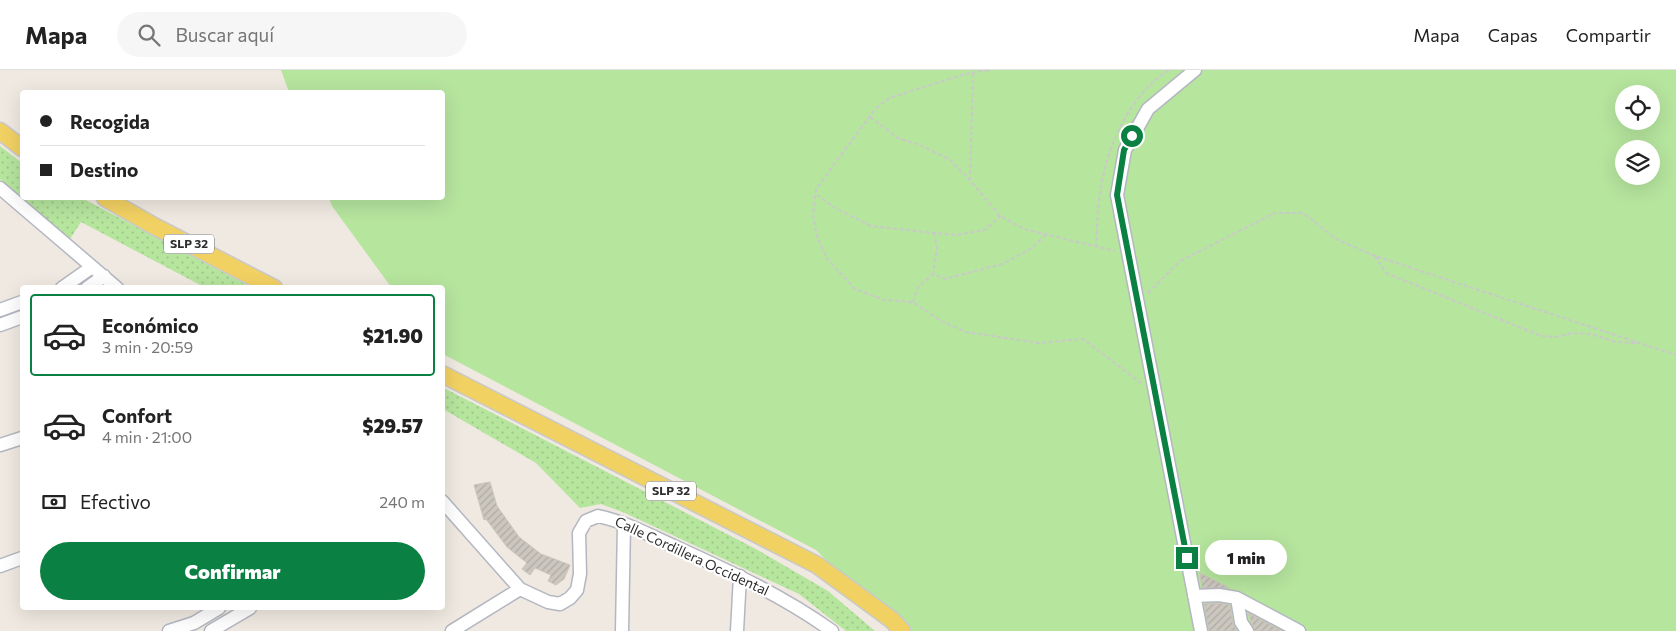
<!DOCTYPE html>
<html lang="es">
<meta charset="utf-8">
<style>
body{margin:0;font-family:Commissioner,sans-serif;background:#f6f6f6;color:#222;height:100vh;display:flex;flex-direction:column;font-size:19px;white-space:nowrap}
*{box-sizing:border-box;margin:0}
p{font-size:16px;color:#767676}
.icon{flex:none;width:28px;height:28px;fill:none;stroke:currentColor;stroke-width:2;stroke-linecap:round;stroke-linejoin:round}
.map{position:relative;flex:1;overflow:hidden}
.drawer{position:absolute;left:20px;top:215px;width:425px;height:325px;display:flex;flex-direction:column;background:#fff;border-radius:5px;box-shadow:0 5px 20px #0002}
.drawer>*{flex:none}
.banner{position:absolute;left:20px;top:20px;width:425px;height:110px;border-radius:5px;box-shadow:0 5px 20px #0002;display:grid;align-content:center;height:110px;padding:0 20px;background:#fff}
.controls{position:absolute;left:1615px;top:15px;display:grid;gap:10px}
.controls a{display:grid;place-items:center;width:45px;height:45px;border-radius:50%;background:#fff;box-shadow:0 5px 20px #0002;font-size:25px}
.end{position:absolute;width:22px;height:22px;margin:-11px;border:6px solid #0b8043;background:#fff;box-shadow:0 0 0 2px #fff}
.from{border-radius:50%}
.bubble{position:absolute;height:35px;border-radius:18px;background:#fff;box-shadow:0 5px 20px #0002;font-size:16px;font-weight:800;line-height:35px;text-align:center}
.banner b{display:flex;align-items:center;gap:18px;height:48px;font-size:19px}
.banner b+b{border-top:1px solid #e0e0e0}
.banner i{width:12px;height:12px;background:#222}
ul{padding:9px 0 0;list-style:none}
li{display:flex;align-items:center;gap:15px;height:82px;margin:0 10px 8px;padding:0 10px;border:2px solid transparent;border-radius:5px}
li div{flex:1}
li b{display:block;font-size:19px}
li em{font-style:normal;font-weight:800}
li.selected{border-color:#0b8043}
li>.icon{width:45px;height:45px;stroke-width:1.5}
.pay{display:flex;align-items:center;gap:12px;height:55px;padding:0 20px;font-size:19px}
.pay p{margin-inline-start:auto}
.cta{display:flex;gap:10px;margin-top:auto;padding:10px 20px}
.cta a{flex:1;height:58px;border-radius:30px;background:#0b8043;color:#fff;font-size:20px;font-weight:800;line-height:58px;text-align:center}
header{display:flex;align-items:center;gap:30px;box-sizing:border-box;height:70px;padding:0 25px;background:#fff;border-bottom:1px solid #e0e0e0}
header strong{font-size:24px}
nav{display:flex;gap:28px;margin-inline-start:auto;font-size:18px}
.search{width:350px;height:45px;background:#f6f6f6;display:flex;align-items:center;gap:12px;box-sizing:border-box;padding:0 18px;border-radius:28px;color:#767676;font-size:19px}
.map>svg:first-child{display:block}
.grass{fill:url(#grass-dots)}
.park{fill:#b6e59e;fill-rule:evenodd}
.building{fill:url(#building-hatch);stroke:#cbc5ba}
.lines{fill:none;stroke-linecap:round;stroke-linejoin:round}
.minor-casing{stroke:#b4b7c1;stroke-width:15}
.major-casing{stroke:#c9c9c9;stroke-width:19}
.path{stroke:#c9c9c9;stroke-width:2;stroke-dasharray:4 2.5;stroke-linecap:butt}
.minor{stroke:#fff;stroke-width:12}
.major{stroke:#f2d163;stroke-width:16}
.route{stroke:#0b8043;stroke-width:6}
.labels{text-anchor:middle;stroke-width:4.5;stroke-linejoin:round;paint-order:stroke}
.shield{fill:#fff;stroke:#6d6d6d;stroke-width:1}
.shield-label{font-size:12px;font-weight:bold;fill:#2e2e2e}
.street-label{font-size:14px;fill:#2e2e2e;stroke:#fff}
</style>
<header>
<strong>Mapa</strong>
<div class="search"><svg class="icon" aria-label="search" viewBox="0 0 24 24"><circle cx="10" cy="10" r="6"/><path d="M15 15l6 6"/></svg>Buscar aquí</div>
<nav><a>Mapa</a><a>Capas</a><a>Compartir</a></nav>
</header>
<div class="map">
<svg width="1676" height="561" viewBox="0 0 1676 561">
<defs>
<pattern id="grass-dots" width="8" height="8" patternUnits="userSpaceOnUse" patternTransform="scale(1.25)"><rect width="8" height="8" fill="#b6e59e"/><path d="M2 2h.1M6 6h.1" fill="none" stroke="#9dc588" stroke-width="1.8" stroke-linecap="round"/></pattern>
<pattern id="building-hatch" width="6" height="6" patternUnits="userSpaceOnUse" patternTransform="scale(1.25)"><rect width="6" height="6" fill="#cbc7bf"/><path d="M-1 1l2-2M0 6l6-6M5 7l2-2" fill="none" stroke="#afaba4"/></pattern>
</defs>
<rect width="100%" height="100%" fill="#efe9e1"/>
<path class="grass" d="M0,76L22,93V128H82L251,217H204L81,152L70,169L0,109Z
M442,317L756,479L828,521L875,561H846L799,524L625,443L601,434L580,438L536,393L443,339Z"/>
<path class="park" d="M281,0H1676V561H898L816,480L443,284L442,218L391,217L332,136L329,128H442V22H289ZM1624,24H1651V51H1624ZM1624,79H1651V106H1624Z"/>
<path class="building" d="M490,412L497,436L519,467L541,484L570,495L564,509L556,515L548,511L551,505L535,498L530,505L522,499L527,493L507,477L486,449L484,450L474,415Z
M1200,503L1229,518H1202Z
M1218,533L1230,535L1233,554L1237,561H1209L1204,534Z
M1248,543L1282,561H1255Z"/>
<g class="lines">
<defs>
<path id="minor" d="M1195,0L1148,39L1125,80L1117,125L1201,561
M0,118L117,218
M62,218L92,197
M87,218L104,206
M0,240L22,232
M0,255L22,247
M0,375L22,368
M442,431L520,519L548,532L560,534L570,528L577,520L580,504L579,463L586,451L598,446C626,452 651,466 676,477C731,502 783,526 832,561
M0,496L22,488
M1194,526L1219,525L1237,528L1299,561
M1237,528L1241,552L1247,561
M169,561L194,553L219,538
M211,561L250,538
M452,561L520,519
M622,561L624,454
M737,561L740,506"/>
<path id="major" d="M0,61L22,78
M105,128L154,156L274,218
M442,304L817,495L892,550L902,561"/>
</defs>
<use href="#minor" class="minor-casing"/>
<use href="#major" class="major-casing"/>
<path class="path" d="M989,0L965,4L889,28L875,39L816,119L813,145L817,167L828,190L855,219L884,230L913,232L941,251L966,262L1039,273L1083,269L1141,313
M973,3L970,110L1000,146L1024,159L1115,181
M870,47L898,68L920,75L950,90L970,110
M817,125L837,139L871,156L934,163L956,165L985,160L1000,146
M934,163L937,178L933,204L945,209L1002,194L1029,180L1046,165
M1096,177C1097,160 1097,141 1100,124C1106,78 1129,25 1169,0
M1375,186L1386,203L1541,266L1555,267L1573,263L1591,264L1616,272L1636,273
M1148,223L1180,191L1275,143H1303L1338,170L1375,186L1676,285
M913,232L918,217L933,204"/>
<use href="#minor" class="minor"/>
<use href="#major" class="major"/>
</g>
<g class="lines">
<path class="route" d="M1132,66L1124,80L1117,125L1187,488"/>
</g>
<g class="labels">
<g class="shield">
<rect x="164" y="164.5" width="50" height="19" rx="4"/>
<rect x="646" y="411.5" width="50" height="19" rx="4"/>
</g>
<g class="shield-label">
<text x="189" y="178">SLP 32</text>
<text x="671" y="425">SLP 32</text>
</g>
<g class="street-label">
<text transform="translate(692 486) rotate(25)" y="5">Calle Cordillera Occidental</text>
</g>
</g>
</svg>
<div class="controls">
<a><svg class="icon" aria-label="locate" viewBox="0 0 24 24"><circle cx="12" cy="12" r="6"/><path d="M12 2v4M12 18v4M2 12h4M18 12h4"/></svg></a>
<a><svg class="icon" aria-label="layers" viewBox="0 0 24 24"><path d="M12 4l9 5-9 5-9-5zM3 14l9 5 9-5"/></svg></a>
</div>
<i class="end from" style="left:1132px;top:66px"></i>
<i class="end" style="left:1187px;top:488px"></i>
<div class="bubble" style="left:1205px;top:470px;width:82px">1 min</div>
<div class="banner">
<b><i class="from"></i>Recogida</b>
<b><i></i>Destino</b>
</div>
<section class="drawer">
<ul>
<li class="selected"><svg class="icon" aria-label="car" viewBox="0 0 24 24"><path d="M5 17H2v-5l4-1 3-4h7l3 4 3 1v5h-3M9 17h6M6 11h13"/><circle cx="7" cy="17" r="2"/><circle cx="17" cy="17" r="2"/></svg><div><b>Económico</b><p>3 min · 20:59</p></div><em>$21.90</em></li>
<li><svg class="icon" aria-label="car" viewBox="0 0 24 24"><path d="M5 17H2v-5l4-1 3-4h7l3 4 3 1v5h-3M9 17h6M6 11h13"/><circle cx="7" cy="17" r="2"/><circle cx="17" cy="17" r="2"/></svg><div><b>Confort</b><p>4 min · 21:00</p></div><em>$29.57</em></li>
</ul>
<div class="pay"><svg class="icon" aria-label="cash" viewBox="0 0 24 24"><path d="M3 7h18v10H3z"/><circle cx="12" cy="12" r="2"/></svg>Efectivo<p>240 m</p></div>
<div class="cta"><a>Confirmar</a></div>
</section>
</div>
